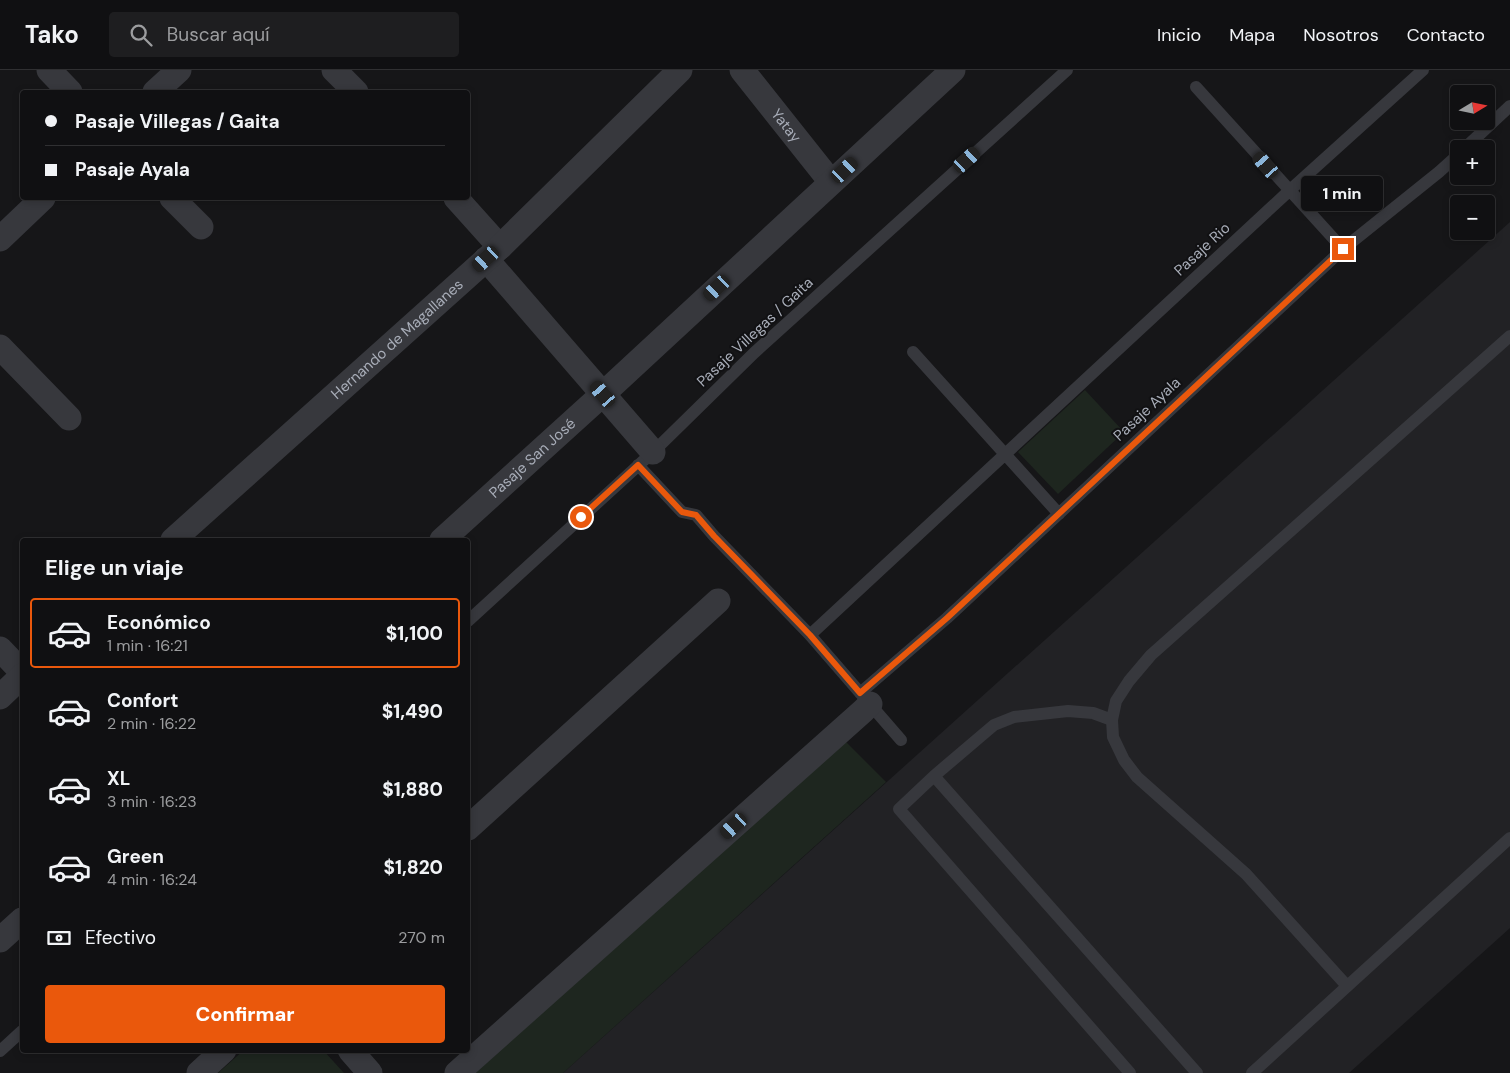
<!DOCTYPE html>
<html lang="es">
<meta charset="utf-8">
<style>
body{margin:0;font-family:"DM Sans",sans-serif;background:#1e1e20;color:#f1f3f6;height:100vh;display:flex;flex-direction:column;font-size:19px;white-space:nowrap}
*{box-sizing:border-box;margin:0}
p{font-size:16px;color:#9c9d9f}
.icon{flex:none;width:28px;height:28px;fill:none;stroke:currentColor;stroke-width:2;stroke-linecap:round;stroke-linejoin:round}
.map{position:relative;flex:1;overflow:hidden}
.details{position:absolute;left:20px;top:468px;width:450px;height:515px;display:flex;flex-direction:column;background:#101012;border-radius:5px;box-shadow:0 2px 8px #0003,0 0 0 1px #303032}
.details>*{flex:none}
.top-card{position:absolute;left:20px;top:20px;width:450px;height:110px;border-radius:5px;box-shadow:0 2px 8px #0003,0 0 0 1px #303032;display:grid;align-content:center;height:110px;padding:0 25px;background:#101012}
.needle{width:32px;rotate:80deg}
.tools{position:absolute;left:1450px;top:15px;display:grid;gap:10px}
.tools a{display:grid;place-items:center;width:45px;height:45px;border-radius:5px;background:#101012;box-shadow:0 2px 8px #0003,0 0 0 1px #303032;font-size:25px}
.end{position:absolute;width:22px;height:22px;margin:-11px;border:6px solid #ea580c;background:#fff;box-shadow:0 0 0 2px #fff}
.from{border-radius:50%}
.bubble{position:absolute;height:35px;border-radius:5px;background:#101012;box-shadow:0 2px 8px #0003,0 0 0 1px #303032;font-size:16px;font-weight:800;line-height:35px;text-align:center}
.car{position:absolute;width:15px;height:30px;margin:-15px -8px;border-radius:6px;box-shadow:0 0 4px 1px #0007;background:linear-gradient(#222 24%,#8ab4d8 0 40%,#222 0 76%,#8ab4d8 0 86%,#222 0)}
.top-card b{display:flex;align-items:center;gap:18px;height:48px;font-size:19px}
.top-card b+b{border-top:1px solid #303032}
.top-card i{width:12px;height:12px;background:#f1f3f6}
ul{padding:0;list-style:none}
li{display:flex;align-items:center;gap:15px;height:70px;margin:0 10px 8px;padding:0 15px;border:2px solid transparent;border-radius:5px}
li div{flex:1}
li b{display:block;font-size:19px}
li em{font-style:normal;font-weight:800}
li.current{border-color:#ea580c}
li>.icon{width:45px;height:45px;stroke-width:1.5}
h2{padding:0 25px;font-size:22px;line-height:60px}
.pay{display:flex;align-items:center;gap:12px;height:55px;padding:0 25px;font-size:19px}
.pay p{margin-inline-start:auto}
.button{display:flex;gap:10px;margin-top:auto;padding:10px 25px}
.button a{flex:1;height:58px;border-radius:5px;background:#ea580c;color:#fff;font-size:20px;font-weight:800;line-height:58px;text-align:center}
header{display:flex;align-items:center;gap:30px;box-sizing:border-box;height:70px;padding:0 25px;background:#101012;border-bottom:1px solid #303032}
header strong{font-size:24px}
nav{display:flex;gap:28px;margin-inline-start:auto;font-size:18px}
.search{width:350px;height:45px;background:#1e1e20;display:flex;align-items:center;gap:12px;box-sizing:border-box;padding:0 18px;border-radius:5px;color:#9c9d9f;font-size:19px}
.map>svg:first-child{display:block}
.built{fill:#222225}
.green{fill:#1e261f}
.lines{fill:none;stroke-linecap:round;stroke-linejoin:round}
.lane{stroke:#37383d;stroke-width:12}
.street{stroke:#37383d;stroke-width:25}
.route{stroke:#ea580c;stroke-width:6}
.labels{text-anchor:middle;stroke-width:4;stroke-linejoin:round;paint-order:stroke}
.street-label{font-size:15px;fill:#a8adb8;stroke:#111113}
</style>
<header>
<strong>Tako</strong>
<div class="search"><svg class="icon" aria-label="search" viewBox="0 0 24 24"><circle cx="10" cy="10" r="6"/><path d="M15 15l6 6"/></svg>Buscar aquí</div>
<nav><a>Inicio</a><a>Mapa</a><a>Nosotros</a><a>Contacto</a></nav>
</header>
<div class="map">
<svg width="1510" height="1003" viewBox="0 0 1510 1003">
<rect width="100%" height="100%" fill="#161618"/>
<path class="built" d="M1510,152V858L1349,1003H563Z"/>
<path class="green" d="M1085,320L1124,362L1058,424L1018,382Z
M846,672L886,712L563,1003H475Z
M244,980H323L344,1003H218Z"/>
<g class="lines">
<path class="lane" d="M1196,17L1343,179
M1464,79L1510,36
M913,282L1059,444
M638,395L682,442L696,445L714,466L810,565L901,670
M468,551L653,382L754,283L1067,0
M810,565L1289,121L1423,0
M860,623L947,548L1343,179L1439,102L1459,84
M1112,650L1113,667L1124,690L1137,707L1246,804L1347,916
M934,706L1197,1003
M0,981L22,961
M1130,1003L899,739L934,706L994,655L1014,647L1068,641L1093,643L1112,650L1116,631L1129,611L1151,585L1510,266
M1252,1003L1510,768"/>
<g class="street">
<path d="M49,0L70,22"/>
<path d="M334,0L356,22"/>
<path id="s1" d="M742,0L831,112"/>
<path d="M155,22L179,0"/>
<path d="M172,128L201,157"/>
<path d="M456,128L500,177"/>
<path d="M0,169L43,128"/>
<path d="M486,189L653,382"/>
<path d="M0,277L69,348"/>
<path id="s2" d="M173,470L500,177L680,0"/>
<path id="s3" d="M442,470L603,324L953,0"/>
<path d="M0,579L22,602"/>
<path d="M0,627L22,606"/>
<path d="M468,758L718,531"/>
<path d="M0,870L22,850"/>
<path d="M350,980L370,1003"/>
<path d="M199,1003L224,980"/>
<path d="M457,1003L863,641L870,634"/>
</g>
</g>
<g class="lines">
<path class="route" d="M581,447L638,395L682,442L696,445L714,466L810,565L860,623L947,548L1343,179"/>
</g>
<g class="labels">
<g class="street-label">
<text dy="5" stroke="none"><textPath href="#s1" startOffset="71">Yatay</textPath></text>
<text transform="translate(1202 179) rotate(-43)" y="5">Pasaje Rio</text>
<text transform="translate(755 262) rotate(-43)" y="5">Pasaje Villegas / Gaita</text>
<text dy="5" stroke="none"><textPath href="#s2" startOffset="301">Hernando de Magallanes</textPath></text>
<text transform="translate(1147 339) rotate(-43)" y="5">Pasaje Ayala</text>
<text dy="5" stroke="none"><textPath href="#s3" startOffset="122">Pasaje San José</textPath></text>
</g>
</g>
</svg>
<div class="tools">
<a><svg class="needle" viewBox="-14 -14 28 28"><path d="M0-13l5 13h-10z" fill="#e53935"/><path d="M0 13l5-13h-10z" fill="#9c9d9f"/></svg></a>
<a>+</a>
<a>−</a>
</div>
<i class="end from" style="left:581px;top:447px"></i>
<i class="end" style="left:1343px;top:179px"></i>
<div class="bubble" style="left:1301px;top:106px;width:82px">1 min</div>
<i class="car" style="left:967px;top:90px;rotate:48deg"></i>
<i class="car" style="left:1266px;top:95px;rotate:319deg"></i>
<i class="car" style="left:845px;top:100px;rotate:47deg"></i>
<i class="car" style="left:486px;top:189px;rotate:228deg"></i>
<i class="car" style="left:717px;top:218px;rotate:227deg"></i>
<i class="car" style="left:603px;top:324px;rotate:319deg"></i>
<i class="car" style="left:734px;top:756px;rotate:228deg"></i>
<div class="top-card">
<b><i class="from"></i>Pasaje Villegas / Gaita</b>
<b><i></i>Pasaje Ayala</b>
</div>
<section class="details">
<h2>Elige un viaje</h2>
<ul>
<li class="current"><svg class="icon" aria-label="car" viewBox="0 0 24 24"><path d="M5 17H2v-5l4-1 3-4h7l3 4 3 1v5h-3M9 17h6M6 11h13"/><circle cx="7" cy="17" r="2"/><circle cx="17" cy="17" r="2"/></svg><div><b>Económico</b><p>1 min · 16:21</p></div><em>$1,100</em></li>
<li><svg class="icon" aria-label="car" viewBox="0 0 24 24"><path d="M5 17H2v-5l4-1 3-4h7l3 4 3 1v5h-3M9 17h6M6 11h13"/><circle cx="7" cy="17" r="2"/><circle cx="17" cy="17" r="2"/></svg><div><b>Confort</b><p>2 min · 16:22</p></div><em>$1,490</em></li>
<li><svg class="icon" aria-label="car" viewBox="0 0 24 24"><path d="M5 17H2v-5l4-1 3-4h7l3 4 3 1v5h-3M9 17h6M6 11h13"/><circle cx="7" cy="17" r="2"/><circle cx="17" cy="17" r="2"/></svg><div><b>XL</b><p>3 min · 16:23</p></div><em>$1,880</em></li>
<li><svg class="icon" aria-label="car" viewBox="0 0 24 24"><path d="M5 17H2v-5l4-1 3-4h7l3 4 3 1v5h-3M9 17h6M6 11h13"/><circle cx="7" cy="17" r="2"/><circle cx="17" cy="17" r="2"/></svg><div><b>Green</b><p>4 min · 16:24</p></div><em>$1,820</em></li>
</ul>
<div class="pay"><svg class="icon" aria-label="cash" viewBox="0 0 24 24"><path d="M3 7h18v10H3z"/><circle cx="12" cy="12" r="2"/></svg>Efectivo<p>270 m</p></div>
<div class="button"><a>Confirmar</a></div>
</section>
</div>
